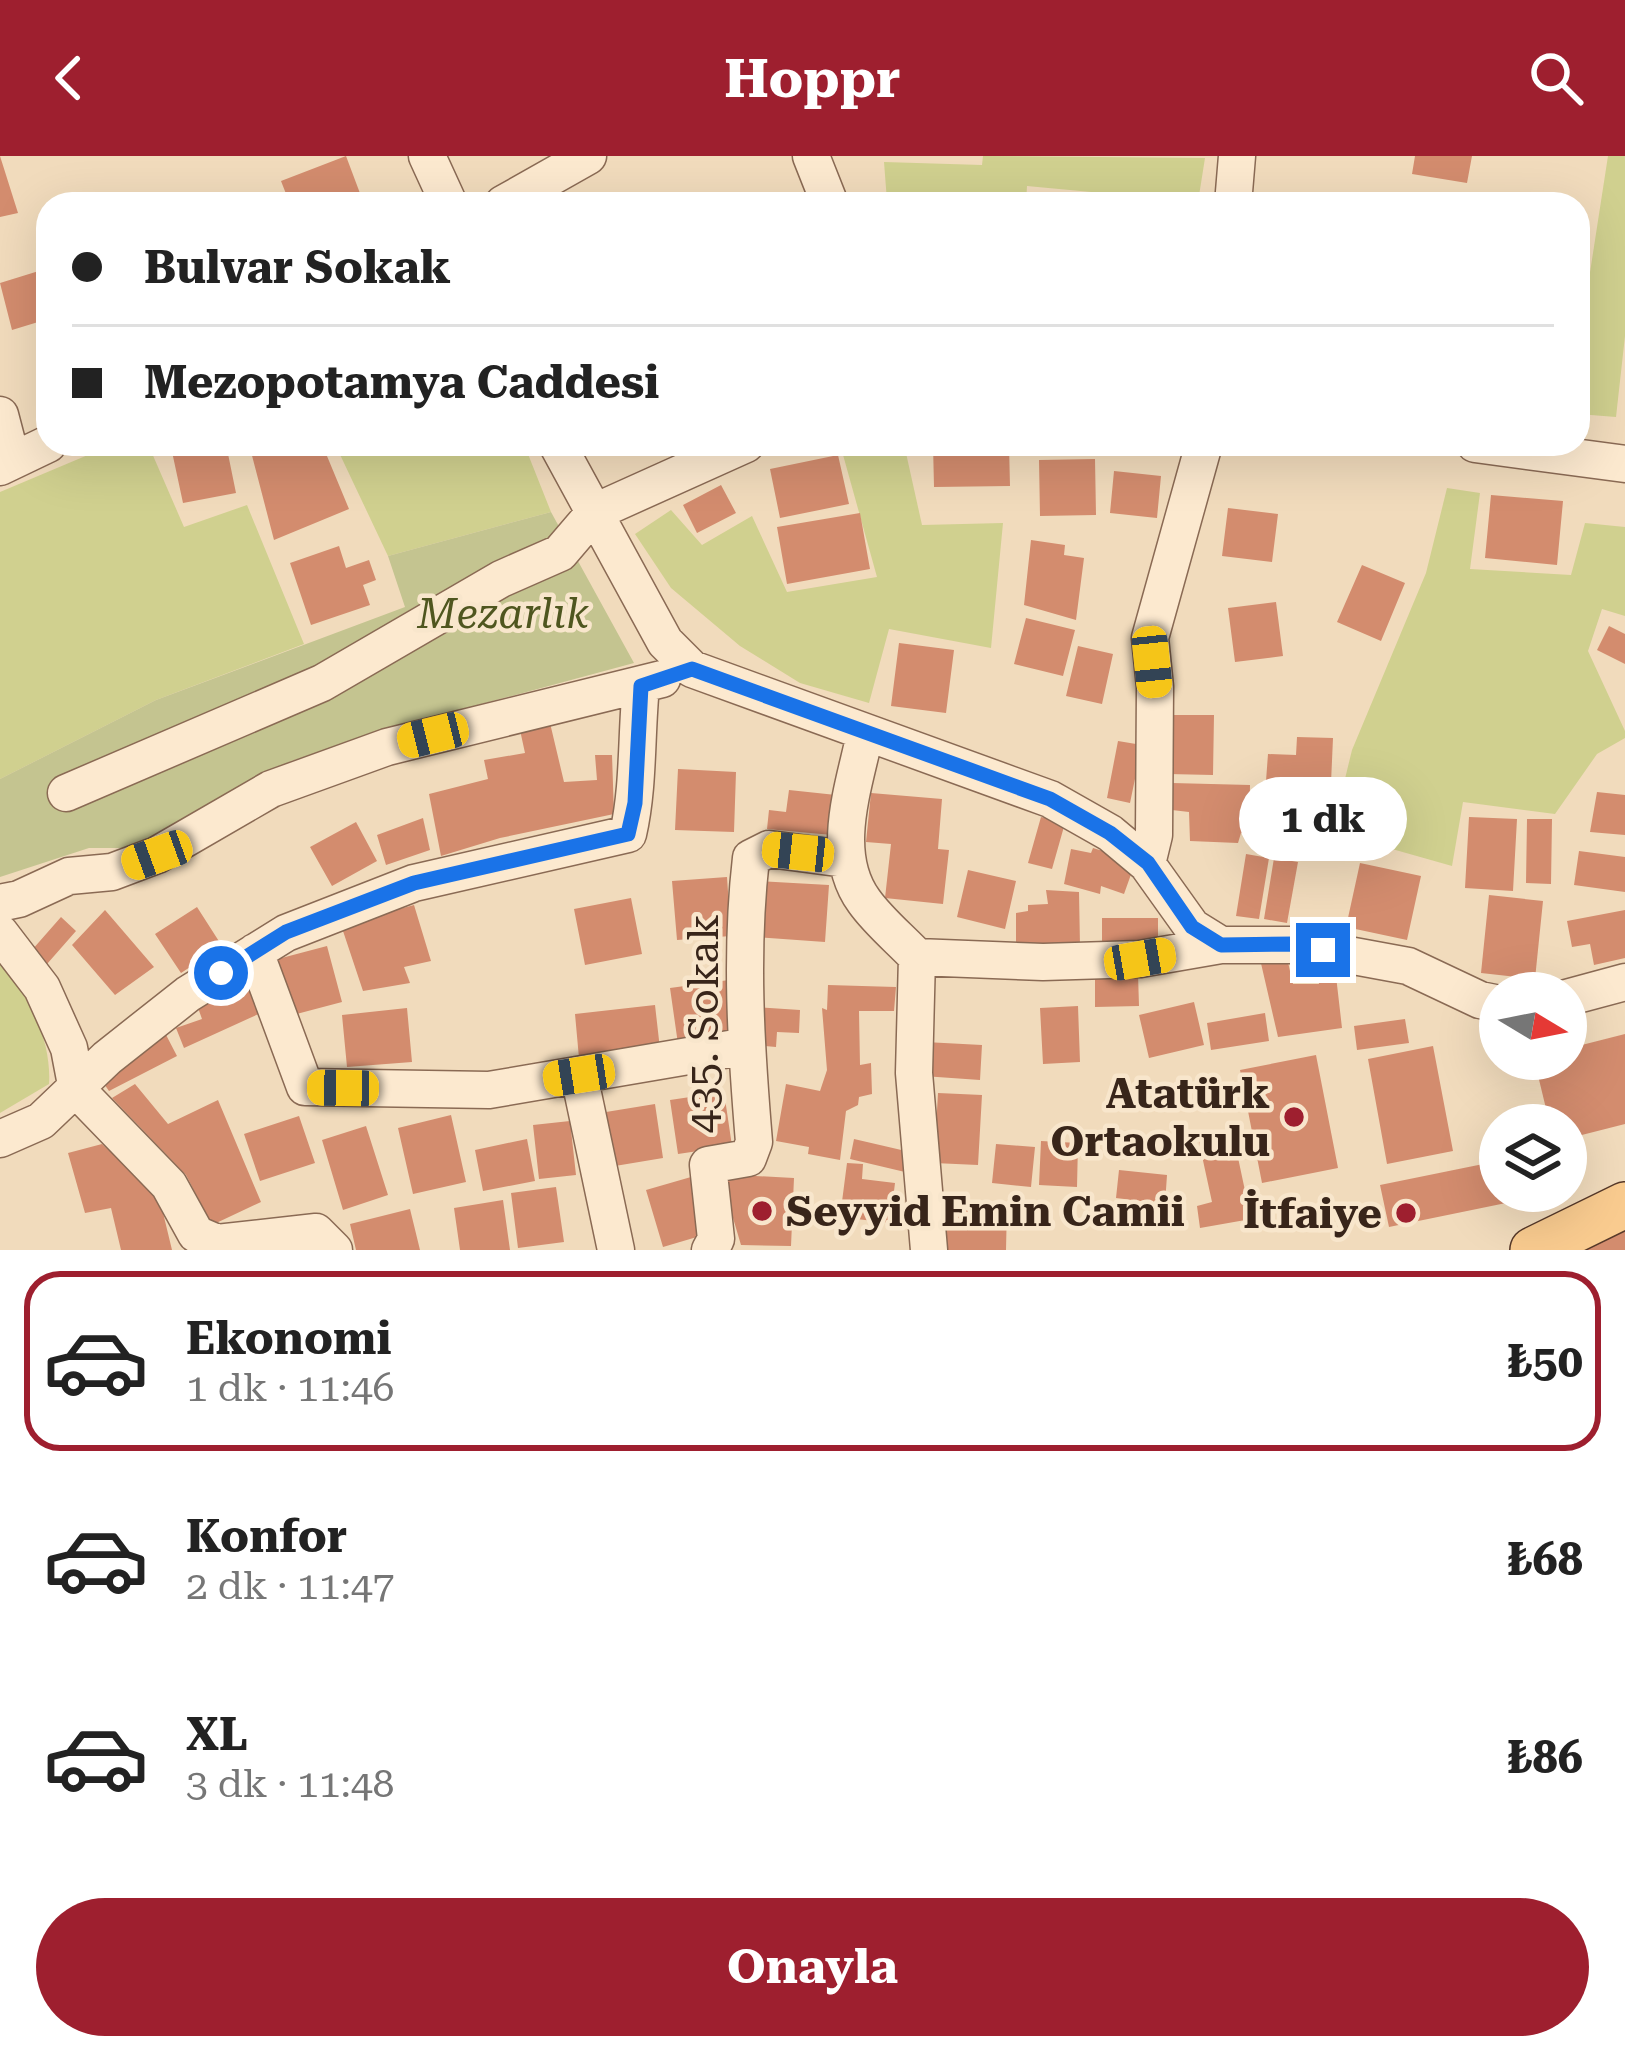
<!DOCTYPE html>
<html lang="tr">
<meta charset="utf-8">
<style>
body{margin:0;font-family:"Roboto Serif",serif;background:#f6f6f6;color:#222;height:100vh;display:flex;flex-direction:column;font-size:45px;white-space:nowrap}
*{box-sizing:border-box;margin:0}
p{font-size:39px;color:#767676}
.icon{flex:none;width:66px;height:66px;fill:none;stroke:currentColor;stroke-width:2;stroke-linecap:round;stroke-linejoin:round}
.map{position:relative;height:1094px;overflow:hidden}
.details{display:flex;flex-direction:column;background:#fff;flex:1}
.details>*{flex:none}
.guide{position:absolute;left:36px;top:36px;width:1554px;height:264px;border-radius:36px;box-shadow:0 12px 48px #0002;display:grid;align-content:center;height:264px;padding:0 36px;background:#fff}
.needle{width:78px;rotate:100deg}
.fabs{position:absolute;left:1479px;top:816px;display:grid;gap:24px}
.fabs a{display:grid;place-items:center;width:108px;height:108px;border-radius:50%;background:#fff;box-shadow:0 12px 48px #0002;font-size:60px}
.end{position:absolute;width:54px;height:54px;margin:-27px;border:15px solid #1a73e8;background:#fff;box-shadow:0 0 0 6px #fff}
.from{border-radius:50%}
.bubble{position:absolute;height:84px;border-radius:42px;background:#fff;box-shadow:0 12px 48px #0002;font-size:39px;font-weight:700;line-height:84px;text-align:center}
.car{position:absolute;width:36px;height:72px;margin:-36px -18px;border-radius:15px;box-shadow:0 0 9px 3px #0007;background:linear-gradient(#f5c518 24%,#345 0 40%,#f5c518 0 76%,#345 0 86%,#f5c518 0)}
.guide b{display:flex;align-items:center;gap:42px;height:114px;font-size:45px}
.guide b+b{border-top:3px solid #e0e0e0}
.guide i{width:30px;height:30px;background:#222}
ul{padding:21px 0 0;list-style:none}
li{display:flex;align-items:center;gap:36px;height:180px;margin:0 24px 18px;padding:0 12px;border:6px solid transparent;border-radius:36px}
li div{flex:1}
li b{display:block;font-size:45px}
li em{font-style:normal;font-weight:700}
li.current{border-color:#9e1f2f}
li>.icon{width:108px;height:108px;stroke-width:1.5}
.action{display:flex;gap:24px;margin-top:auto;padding:24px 36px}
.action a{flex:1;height:138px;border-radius:72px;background:#9e1f2f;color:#fff;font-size:48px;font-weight:700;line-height:138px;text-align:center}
header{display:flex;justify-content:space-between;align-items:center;height:156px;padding:0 36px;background:#9e1f2f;color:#fff;font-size:54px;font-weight:700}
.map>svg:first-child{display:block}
.green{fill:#d0d08f}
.cemetery{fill:#c4c490}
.building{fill:#d38c6e}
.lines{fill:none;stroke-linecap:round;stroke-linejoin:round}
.minor-casing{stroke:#8a6a54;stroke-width:39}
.major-casing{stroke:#573929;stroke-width:48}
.minor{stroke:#fce9cf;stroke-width:36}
.major{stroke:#f9cb8f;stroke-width:45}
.route{stroke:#1a73e8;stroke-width:15}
.poi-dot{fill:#9e1f2f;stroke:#f8e6cc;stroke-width:4.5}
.labels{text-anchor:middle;stroke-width:9;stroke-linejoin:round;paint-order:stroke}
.park-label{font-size:42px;font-style:italic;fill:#4f561f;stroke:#f8e6cc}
.street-label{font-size:42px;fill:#38251a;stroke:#f8e6cc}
.poi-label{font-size:42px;font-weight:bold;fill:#38251a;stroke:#f8e6cc;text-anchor:end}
</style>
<header><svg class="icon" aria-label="back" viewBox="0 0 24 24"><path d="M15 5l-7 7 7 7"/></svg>Hoppr<svg class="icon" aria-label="search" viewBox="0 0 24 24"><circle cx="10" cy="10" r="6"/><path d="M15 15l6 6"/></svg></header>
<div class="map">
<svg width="1625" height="1094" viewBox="0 0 1625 1094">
<rect width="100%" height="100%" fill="#f1dbbc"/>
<path class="green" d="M983,0L1205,2L1198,46L1027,30L1026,48H968L967,43L887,45L884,6L982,9Z
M1608,0H1625V180L1616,261L1578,258V194Z
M114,288H148L184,371L247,349L304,488L156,544L0,623V336Z
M335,288H524L551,356L388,400Z
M840,288H904L922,369L1003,367L991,492L889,473L869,547L800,527L740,490L671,432L635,378L671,354L702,389L752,360L787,436L877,421Z
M1447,332L1480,337L1470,413L1571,419L1585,367L1625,371V460L1602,453L1588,495L1625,575V582L1597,598L1555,658L1463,646L1452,710L1332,676L1352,594L1426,417Z
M0,802C28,833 52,886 49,928L0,957Z"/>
<path class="cemetery" d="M551,356L634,507L422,564L291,605L131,692H89L0,721V623L156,544L405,451L388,400Z"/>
<path class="building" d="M0,0L18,57L0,61Z
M346,0L364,48H290L281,25Z
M1415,0H1472L1467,27L1412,18Z
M42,114L48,134V163L12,174L0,127Z
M184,288H226L236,337L183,347L171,291Z
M249,288H322L349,353L274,384Z
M933,288H1009L1010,330L934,331Z
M838,299L849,348L780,362L770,313Z
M1095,303L1096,359L1040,360L1039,304Z
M1114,315L1161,320L1157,362L1110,357Z
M721,329L736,357L697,377L683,349Z
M1491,339L1563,345L1557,409L1485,402Z
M1228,352L1278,358L1272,406L1222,400Z
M860,357L870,413L787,428L777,371Z
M1031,384L1065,389L1064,399L1084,402L1076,464L1024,449Z
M339,390L346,412L369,404L376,424L363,429L370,449L311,469L290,407Z
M1362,409L1405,427L1381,485L1337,466Z
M1276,446L1283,500L1235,506L1228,452Z
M1026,462L1075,474L1063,520L1014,508Z
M1609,470L1625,478V508L1597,494Z
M899,487L954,494L946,557L891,550Z
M1078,490L1113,498L1102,548L1066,540Z
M1169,559H1214L1213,619L1168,618Z
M550,567L564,626L597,624L595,599H612L614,658L500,682L441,700L429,638L488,623L484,604L525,597L520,574Z
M1297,581L1333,582L1331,627L1266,625L1268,598L1296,599Z
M1118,585L1142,589L1130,647L1107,642Z
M678,613L736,616L734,676L675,674Z
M1172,627L1250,629L1249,678L1241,677L1238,687L1190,685L1189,656L1172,654Z
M789,634L836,639L832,679L767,673L769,654L786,656Z
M1597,636L1625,639V679L1590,676Z
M871,637L942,643L938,693L949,694L943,748L885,742L891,688L866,686Z
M1041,661L1065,667L1052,713L1028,707Z
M1469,661L1517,663L1513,735L1465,732Z
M423,662L430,694L386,709L377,679Z
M1527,663H1552L1551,728L1526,727Z
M356,666L377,705L332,730L310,691Z
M1260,675L1316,686L1312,704L1257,694Z
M1093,692L1116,699L1134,710L1124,738L1101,730L1100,738L1064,728L1071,693L1091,697Z
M1579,695L1625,701V736L1574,729Z
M1246,698L1269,702L1259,763L1236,760Z
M1274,702L1298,706L1287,767L1264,763Z
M1360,707L1421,720L1407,784L1346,771Z
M968,714L1016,725L1005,773L957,761Z
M727,721L731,780L677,784L672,725Z
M758,725L829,729L825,786L754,781Z
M1046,734L1079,736L1080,790L1016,794V757L1028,755V749L1048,748Z
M1489,739L1543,745L1535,823L1481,817Z
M631,742L642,798L585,809L574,753Z
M414,749L431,805L404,811L410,827L363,835L341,769Z
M197,751L222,790L181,817L155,778Z
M105,754L154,811L115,839L72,789Z
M1625,754V802L1594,809L1590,788L1572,791L1567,765Z
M61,761L76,775L47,808L32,794Z
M1102,762H1158V786H1102Z
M327,790L342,846L289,860L274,804Z
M1287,802L1293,828H1319L1317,814L1336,820L1342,872L1278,881L1260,803Z
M1138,818L1139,850L1095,851V819Z
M729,824L736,880L678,888L670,832Z
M249,826L263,856L184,892L176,872L202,863L197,849Z
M828,829L896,831L894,855H859L860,909L871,907L872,938L859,941L858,949L846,955L840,1004L808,998L809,991L776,985L786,928L820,935L827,914L822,852L827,854Z
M1194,846L1204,889L1149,902L1139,859Z
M655,849L660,893L579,902L575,858Z
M1078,850L1080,906L1043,908L1040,852Z
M756,851L800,854L799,877L777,876L776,891L753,889Z
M407,852L412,906L347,911L342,859Z
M1265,857L1269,885L1211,894L1207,867Z
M1405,863L1409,887L1357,894L1354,870Z
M164,875L177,900L109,935L100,922Z
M1625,878V968L1566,983V969H1550L1534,903H1566V893Z
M925,886L982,889L980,924L923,920Z
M1433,890L1453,995L1387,1008L1368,903Z
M1316,899L1338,1012L1262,1027L1240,914Z
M135,928L168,968L218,944L261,1046L212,1069L186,1019L112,942Z
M724,936L732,990L678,998L670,944Z
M938,937L982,939L978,1009L934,1007Z
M655,948L663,1002L615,1010L606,956Z
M451,959L466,1026L413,1038L398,972Z
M299,960L315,1007L260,1025L244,978Z
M570,965L576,1019L539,1023L533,969Z
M366,970L388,1039L343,1054L322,984Z
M1233,978L1251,1063L1200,1072L1197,1050L1212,1046L1199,986Z
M527,983L535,1025L483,1035L475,994Z
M854,983L910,996L905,1016L850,1003Z
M1041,985L1078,987L1077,1031L1039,1029Z
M102,988L159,1040L172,1094H121L111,1052L85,1057L68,997Z
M996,988L1035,991L1031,1031L992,1027Z
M1498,1005L1500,1035H1504L1506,1047L1389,1071L1380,1029Z
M847,1007L863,1008L862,1023L895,1027L890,1067L840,1061Z
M1119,1014L1167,1019L1165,1048L1116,1042Z
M720,1018L794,1022L791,1090L741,1089Z
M691,1021L707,1078L663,1091L646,1034Z
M556,1031L564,1086L518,1092L511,1037Z
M503,1044L510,1094H460L454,1052Z
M946,1047L1007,1049L1006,1094H944Z
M410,1053L420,1094H356L350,1068Z
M1625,1068V1094H1578Z"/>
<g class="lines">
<defs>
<path id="minor" d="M427,0L449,48
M811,0L830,48
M503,48L588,0
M1233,48L1237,0
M0,259L12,305
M557,288L665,486L692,513L1050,643L1110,677L1147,708L1192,771L1221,789H1294L1408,810L1480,844L1500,848
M1475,288L1625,308
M0,311L48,288
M865,578C854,631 829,697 864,745C878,765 900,783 917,801L914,917L929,1094
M66,637L322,527L501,423L560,397L595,356L746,288
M1147,708L1154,679L1155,531L1150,482L1204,288
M0,747L19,743L69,720L112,716L157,699L271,633L387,591L662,523
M0,777L42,832L69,892L77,934L169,1029L196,1078L217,1087L316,1076L334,1094
M255,796L305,931L489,934L747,890
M917,801L1043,806L1140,803L1221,789
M1566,842L1625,826
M579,919L616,1094
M0,983L41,965L107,902L188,838L286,777L414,727L628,678C639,630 636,579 641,530
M710,1094L716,1083L708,1009L748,1002L754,986C746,891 740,797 751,702L769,693L845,703"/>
<path id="major" d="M1533,1094L1625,1049"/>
</defs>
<use href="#minor" class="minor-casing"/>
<use href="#major" class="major-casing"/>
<use href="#minor" class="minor"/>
<use href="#major" class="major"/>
</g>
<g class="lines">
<path class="route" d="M221,817L286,776L414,727L628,678L635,647L641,530L692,513L1050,643L1110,677L1148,707L1192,771L1221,789L1294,788L1323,794"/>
</g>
<g class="poi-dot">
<circle cx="1294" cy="961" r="12"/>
<circle cx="762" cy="1055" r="12"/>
<circle cx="1406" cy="1057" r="12"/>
</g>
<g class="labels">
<g class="park-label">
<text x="503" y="472">Mezarlık</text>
</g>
<g class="street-label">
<text transform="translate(703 868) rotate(-90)" y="15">435. Sokak</text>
</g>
<g class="poi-label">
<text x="1270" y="952">Atatürk<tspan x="1270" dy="48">Ortaokulu</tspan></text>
<text x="786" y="1070" text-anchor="start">Seyyid Emin Camii</text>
<text x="1382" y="1072">İtfaiye</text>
</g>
</g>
</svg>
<div class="fabs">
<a><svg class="needle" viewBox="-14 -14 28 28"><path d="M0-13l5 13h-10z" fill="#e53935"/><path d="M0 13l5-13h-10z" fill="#767676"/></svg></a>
<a><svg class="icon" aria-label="layers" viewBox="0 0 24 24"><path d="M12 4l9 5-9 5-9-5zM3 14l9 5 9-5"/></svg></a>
</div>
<i class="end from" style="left:221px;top:817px"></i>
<i class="end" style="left:1323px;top:794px"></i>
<div class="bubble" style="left:1239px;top:621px;width:168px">1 dk</div>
<i class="car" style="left:1152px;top:506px;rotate:174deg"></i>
<i class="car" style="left:433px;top:579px;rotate:256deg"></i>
<i class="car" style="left:798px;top:696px;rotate:276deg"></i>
<i class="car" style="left:157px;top:699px;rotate:250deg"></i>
<i class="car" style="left:1140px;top:803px;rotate:80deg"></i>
<i class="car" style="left:579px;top:919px;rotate:261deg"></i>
<i class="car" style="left:343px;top:932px;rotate:271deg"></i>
<div class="guide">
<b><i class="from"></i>Bulvar Sokak</b>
<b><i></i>Mezopotamya Caddesi</b>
</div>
</div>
<section class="details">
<ul>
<li class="current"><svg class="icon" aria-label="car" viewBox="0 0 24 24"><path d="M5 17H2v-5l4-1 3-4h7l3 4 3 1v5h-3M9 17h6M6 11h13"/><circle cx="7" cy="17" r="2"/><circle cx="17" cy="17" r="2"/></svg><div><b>Ekonomi</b><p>1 dk · 11:46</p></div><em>₺50</em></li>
<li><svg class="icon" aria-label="car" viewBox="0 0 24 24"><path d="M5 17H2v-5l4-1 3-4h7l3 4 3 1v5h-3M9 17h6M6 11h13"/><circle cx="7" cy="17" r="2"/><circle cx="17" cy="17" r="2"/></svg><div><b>Konfor</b><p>2 dk · 11:47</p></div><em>₺68</em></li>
<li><svg class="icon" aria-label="car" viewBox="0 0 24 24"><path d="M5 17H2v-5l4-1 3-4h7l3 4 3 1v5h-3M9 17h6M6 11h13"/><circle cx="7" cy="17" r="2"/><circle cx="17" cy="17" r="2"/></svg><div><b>XL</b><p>3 dk · 11:48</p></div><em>₺86</em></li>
</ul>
<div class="action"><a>Onayla</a></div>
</section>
